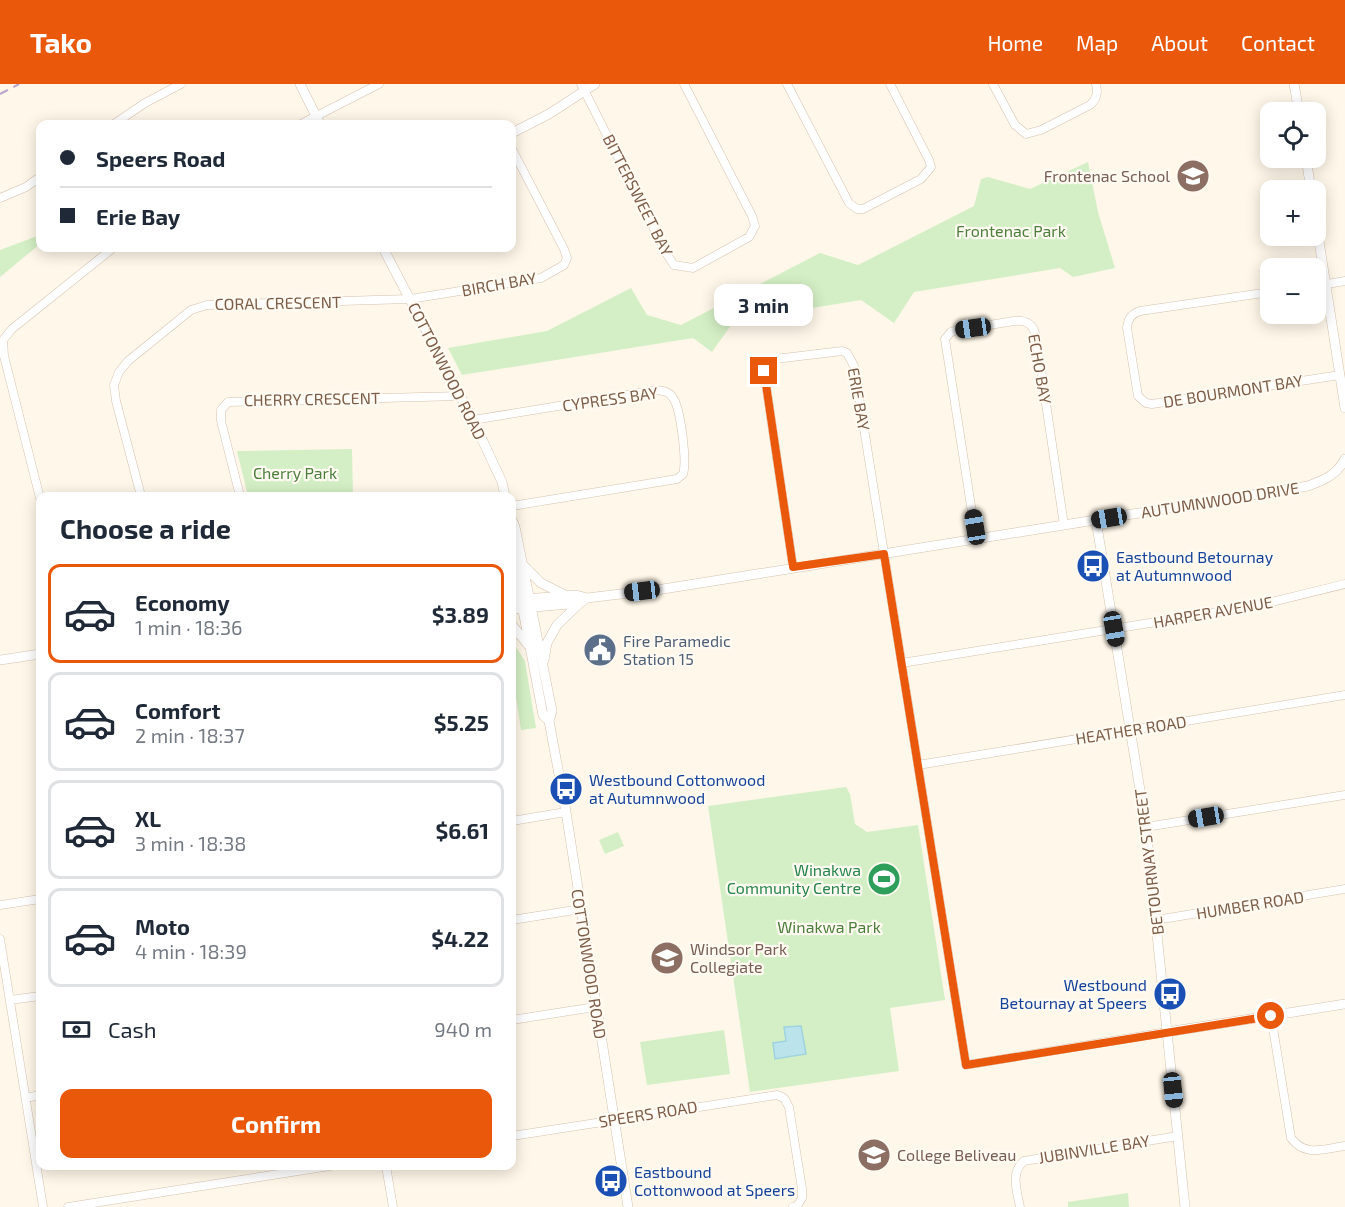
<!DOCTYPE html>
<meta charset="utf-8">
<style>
body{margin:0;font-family:"Exo 2",sans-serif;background:#f2f2f3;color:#1f2937;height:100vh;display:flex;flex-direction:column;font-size:22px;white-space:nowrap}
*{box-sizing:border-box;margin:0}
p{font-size:20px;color:#747a83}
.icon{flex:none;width:33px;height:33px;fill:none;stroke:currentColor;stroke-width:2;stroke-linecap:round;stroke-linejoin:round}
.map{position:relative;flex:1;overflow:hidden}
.side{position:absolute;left:36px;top:408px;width:480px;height:678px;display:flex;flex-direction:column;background:#fff;border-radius:12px;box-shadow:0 3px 15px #0003}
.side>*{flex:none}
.banner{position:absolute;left:36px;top:36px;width:480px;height:132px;border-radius:12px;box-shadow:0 3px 15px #0003;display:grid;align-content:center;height:132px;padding:0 24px;background:#fff}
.fabs{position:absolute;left:1260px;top:18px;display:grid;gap:12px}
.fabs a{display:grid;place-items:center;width:66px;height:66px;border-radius:12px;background:#fff;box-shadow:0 3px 15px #0003;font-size:30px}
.end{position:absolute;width:27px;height:27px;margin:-14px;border:8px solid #ea580c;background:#fff;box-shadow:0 0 0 3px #fff}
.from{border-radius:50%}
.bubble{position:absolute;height:42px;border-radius:12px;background:#fff;box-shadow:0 3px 15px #0003;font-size:20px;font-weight:700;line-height:42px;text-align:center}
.car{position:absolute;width:18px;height:36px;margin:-18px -9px;border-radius:8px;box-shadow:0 0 4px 2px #0007;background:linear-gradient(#222 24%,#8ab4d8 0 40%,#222 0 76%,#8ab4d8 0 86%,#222 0)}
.banner b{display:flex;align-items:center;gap:21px;height:57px;font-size:22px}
.banner b+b{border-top:2px solid #e0e1e3}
.banner i{width:15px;height:15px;background:#1f2937}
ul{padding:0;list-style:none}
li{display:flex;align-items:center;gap:18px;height:99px;margin:0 12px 9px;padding:0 12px;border:3px solid #e0e1e3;border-radius:12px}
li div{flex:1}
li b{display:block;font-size:22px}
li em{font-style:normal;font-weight:700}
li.selected{border-color:#ea580c}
li>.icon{width:54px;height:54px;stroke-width:1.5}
h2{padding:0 24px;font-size:27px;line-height:72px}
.pay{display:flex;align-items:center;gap:15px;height:66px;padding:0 24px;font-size:22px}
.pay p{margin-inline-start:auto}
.primary-button{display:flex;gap:12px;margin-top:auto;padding:12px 24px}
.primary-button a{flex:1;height:69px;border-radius:12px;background:#ea580c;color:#fff;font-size:24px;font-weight:700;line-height:69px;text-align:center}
header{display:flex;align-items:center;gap:36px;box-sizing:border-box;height:84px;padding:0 30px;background:#ea580c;color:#fff}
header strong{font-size:28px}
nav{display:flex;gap:33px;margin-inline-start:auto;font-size:21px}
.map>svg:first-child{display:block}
.green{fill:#d4efc5}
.water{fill:#bae3ec;stroke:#9fd3df;stroke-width:1.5}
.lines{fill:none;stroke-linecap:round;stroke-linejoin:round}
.minor-casing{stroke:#d5c1af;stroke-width:9}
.tertiary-casing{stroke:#d5c1af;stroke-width:10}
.minor{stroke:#fff;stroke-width:8}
.tertiary{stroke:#fff;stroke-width:9}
.rail{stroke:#bba4cc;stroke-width:2;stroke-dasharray:9 6;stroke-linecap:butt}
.route{stroke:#ea580c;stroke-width:8}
.labels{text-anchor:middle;stroke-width:4.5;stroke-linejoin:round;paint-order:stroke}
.education-label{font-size:16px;fill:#785e54;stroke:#fffaf2;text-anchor:start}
.street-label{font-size:16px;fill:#7e5d48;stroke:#fffaf2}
.park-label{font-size:16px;fill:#4d7e3c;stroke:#fffaf2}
.transit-label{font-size:16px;fill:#164399;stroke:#fffaf2;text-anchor:start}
.service-label{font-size:16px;fill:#4e5e75;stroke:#fffaf2;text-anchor:start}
.leisure-label{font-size:16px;fill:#27864d;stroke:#fffaf2;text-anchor:end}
</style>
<header>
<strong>Tako</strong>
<nav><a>Home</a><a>Map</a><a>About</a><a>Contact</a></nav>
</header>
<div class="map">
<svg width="1345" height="1123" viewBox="0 0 1345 1123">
<rect width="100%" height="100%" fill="#fff7e9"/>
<path class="green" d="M1088,78L1098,128L1115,184L1073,193L1060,184L914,208L894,239L861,216L734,237L712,268L693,254L462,291L448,264L547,247L631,204L647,231L681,241L820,169L858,181L974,122L981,95L988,93L1030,105Z
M40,151V160L0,193V166Z
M352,365L353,412H248L237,367Z
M512,557L525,577L536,644L521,646L512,586Z
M846,703L850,710L855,740L867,748L918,741L945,916L890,924L899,987L750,1008L708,722Z
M618,748L624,762L605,770L599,756Z
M724,946L730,990L647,1001L640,958Z
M1128,1109L1129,1123H1068V1118Z"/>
<path class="water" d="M801,942L806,970L775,975L773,959L786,957L784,943Z"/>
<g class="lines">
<defs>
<path id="minor" d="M581,0L668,172L674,181L693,184L749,153L755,142L752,132L684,0
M787,0L849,119L857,125H863L921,95L931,83L929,76L890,0
M993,0L1015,41L1026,50L1041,46L1090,21C1097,15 1098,9 1096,0
M114,40L145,19L181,0
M301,40L379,0
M0,114L26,103L40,93
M1316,202L1345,197
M1270,208L1140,227C1131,230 1128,235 1127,244L1138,312L1146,319L1152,320L1340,291
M473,336L656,306C663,307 669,307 673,314C681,325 687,378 683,390L677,395L512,422
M141,412L116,317L114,301L119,288L128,277L191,226L207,221L410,215L541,194L564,181L567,174L564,165L512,65
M240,412L221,337V326L228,318L461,312
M40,414L4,272L3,256L12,245L113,164
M976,454L945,255L951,248L959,246L1014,237C1027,236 1033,240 1036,252L1064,441
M793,483L764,287L768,278L775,275L842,267L847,269L854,282L966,981L1167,948
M902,579L1255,522L1345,500
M918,681L1345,611
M512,737L566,728
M1146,743L1345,711
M0,821L40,815
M512,836L581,825
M1156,836L1345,805
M0,855L43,1123
M10,916L40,912
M1271,932L1291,1054C1305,1073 1323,1065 1345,1062
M512,936L595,923
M26,1014L40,1011
M512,1052L777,1011L784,1014L789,1023L802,1105V1114L797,1122L793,1123
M386,1082L393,1123
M68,1123L330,1082
M1020,1123C1017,1107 1010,1088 1024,1077L1178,1052"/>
<path id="tertiary" d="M300,0L320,40
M1294,0L1299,28
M512,49L549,30L595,0
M1306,74L1311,106
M1316,138L1345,324
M383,164L473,336L502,398L505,412
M512,436L515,443L552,627L549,637L566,728L628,1123
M1096,436L1146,743L1185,1123
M512,469L543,631L549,637
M522,480L541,499L563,510
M512,516L576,511L587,514L663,505L1308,402C1324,396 1337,391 1345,375
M512,525L580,519L587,514
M512,541L529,562
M0,576L40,570
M544,576L547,559L557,541L580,519
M1167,948L1345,920"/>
</defs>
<use href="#minor" class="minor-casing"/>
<use href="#tertiary" class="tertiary-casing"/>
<use href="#minor" class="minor"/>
<use href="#tertiary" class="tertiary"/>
<path class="rail" d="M0,10L19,0"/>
</g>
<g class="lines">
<path class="route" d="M764,287L793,483L884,470L966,981L1271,932"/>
</g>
<defs>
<symbol id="school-disc" viewBox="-11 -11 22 22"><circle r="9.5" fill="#8d6e63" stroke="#fffaf2"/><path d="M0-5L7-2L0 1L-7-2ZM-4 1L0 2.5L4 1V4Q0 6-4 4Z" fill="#fff"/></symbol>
<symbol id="bus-disc" viewBox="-11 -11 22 22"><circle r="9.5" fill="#1a4fb4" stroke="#fffaf2"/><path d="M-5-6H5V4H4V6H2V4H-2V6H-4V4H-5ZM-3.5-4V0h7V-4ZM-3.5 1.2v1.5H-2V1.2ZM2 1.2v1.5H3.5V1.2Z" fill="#fff"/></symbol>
<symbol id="civic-disc" viewBox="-11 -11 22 22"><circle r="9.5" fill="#5c6f8a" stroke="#fffaf2"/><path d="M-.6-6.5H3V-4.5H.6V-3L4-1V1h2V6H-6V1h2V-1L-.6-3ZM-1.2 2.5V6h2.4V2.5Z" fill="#fff"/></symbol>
<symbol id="stadium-disc" viewBox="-11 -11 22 22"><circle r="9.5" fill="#2e9e5b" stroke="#fffaf2"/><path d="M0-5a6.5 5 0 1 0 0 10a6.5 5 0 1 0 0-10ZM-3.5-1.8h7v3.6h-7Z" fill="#fff"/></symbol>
</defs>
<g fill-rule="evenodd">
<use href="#school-disc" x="1174" y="73" width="38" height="38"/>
<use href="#bus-disc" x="1074" y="463" width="38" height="38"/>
<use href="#civic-disc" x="581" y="547" width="38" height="38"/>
<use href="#bus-disc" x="547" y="686" width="38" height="38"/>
<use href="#stadium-disc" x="865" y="776" width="38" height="38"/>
<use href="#school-disc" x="648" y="855" width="38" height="38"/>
<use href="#bus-disc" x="1151" y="891" width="38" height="38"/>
<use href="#school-disc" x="855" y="1052" width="38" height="38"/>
<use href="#bus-disc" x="592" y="1078" width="38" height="38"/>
</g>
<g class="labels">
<g class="education-label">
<text x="1170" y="98" text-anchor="end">Frontenac School</text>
<text x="690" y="871">Windsor Park<tspan x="690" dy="18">Collegiate</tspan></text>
<text x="897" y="1077">College Beliveau</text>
</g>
<g class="street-label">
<text transform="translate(638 111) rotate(63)" y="6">BITTERSWEET BAY</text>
<text transform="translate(499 200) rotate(-10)" y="6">BIRCH BAY</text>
<text transform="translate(278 219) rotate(-1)" y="6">CORAL CRESCENT</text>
<text transform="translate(1040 285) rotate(80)" y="6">ECHO BAY</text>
<text transform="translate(447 287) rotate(63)" y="6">COTTONWOOD ROAD</text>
<text transform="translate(1233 307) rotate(-9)" y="6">DE BOURMONT BAY</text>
<text transform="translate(312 315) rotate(-1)" y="6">CHERRY CRESCENT</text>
<text transform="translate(610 315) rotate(-8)" y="6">CYPRESS BAY</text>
<text transform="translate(859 315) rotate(80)" y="6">ERIE BAY</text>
<text transform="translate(1220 416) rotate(-9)" y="6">AUTUMNWOOD DRIVE</text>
<text transform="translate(1213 528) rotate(-10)" y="6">HARPER AVENUE</text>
<text transform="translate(1131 646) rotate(-9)" y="6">HEATHER ROAD</text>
<text transform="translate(1149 778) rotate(-97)" y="6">BETOURNAY STREET</text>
<text transform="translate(1250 821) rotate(-9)" y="6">HUMBER ROAD</text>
<text transform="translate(589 880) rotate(81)" y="6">COTTONWOOD ROAD</text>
<text transform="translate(648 1030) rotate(-9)" y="6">SPEERS ROAD</text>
<text transform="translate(1094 1065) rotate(-9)" y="6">JUBINVILLE BAY</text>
</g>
<g class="park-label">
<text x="1011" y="153">Frontenac Park</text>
<text x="295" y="395">Cherry Park</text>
<text x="829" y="849">Winakwa Park</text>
</g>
<g class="transit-label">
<text x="1116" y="479">Eastbound Betournay<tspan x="1116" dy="18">at Autumnwood</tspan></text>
<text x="589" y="702">Westbound Cottonwood<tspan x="589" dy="18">at Autumnwood</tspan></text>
<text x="1147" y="907" text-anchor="end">Westbound<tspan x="1147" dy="18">Betournay at Speers</tspan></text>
<text x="634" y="1094">Eastbound<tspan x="634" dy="18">Cottonwood at Speers</tspan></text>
</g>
<g class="service-label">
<text x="623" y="563">Fire Paramedic<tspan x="623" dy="18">Station 15</tspan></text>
</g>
<g class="leisure-label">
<text x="861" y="792">Winakwa<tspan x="861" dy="18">Community Centre</tspan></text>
</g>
</g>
</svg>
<div class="fabs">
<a><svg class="icon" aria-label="locate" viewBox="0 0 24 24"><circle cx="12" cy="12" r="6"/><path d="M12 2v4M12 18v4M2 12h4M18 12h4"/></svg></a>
<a>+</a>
<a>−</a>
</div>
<i class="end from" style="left:1271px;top:932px"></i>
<i class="end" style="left:764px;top:287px"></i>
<div class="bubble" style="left:714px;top:200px;width:99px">3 min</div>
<i class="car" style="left:973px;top:244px;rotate:262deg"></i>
<i class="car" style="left:1109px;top:434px;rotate:261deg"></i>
<i class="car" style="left:975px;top:443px;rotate:351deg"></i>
<i class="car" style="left:642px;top:507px;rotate:263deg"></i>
<i class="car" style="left:1114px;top:545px;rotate:170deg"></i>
<i class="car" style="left:1206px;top:733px;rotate:261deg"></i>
<i class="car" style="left:1173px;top:1006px;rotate:174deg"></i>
<div class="banner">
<b><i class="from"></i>Speers Road</b>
<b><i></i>Erie Bay</b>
</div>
<section class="side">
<h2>Choose a ride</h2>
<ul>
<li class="selected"><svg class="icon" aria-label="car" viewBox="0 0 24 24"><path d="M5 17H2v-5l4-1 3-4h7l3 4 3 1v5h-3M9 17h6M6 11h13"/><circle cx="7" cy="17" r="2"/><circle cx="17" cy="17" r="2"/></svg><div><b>Economy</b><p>1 min · 18:36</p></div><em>$3.89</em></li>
<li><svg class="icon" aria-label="car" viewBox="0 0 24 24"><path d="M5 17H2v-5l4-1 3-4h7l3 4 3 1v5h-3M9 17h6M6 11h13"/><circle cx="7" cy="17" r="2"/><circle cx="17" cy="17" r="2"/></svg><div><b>Comfort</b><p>2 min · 18:37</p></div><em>$5.25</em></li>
<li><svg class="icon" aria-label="car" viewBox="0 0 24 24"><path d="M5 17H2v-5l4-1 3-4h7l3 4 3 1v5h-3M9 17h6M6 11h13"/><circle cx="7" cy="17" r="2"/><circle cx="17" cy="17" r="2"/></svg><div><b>XL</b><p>3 min · 18:38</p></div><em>$6.61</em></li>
<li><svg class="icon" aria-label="car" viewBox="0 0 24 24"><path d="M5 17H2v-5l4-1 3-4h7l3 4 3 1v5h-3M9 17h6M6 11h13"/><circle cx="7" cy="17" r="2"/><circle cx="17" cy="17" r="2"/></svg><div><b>Moto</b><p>4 min · 18:39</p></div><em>$4.22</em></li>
</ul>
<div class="pay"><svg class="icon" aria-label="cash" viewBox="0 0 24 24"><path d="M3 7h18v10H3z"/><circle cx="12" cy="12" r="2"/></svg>Cash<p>940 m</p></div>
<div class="primary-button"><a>Confirm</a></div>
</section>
</div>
